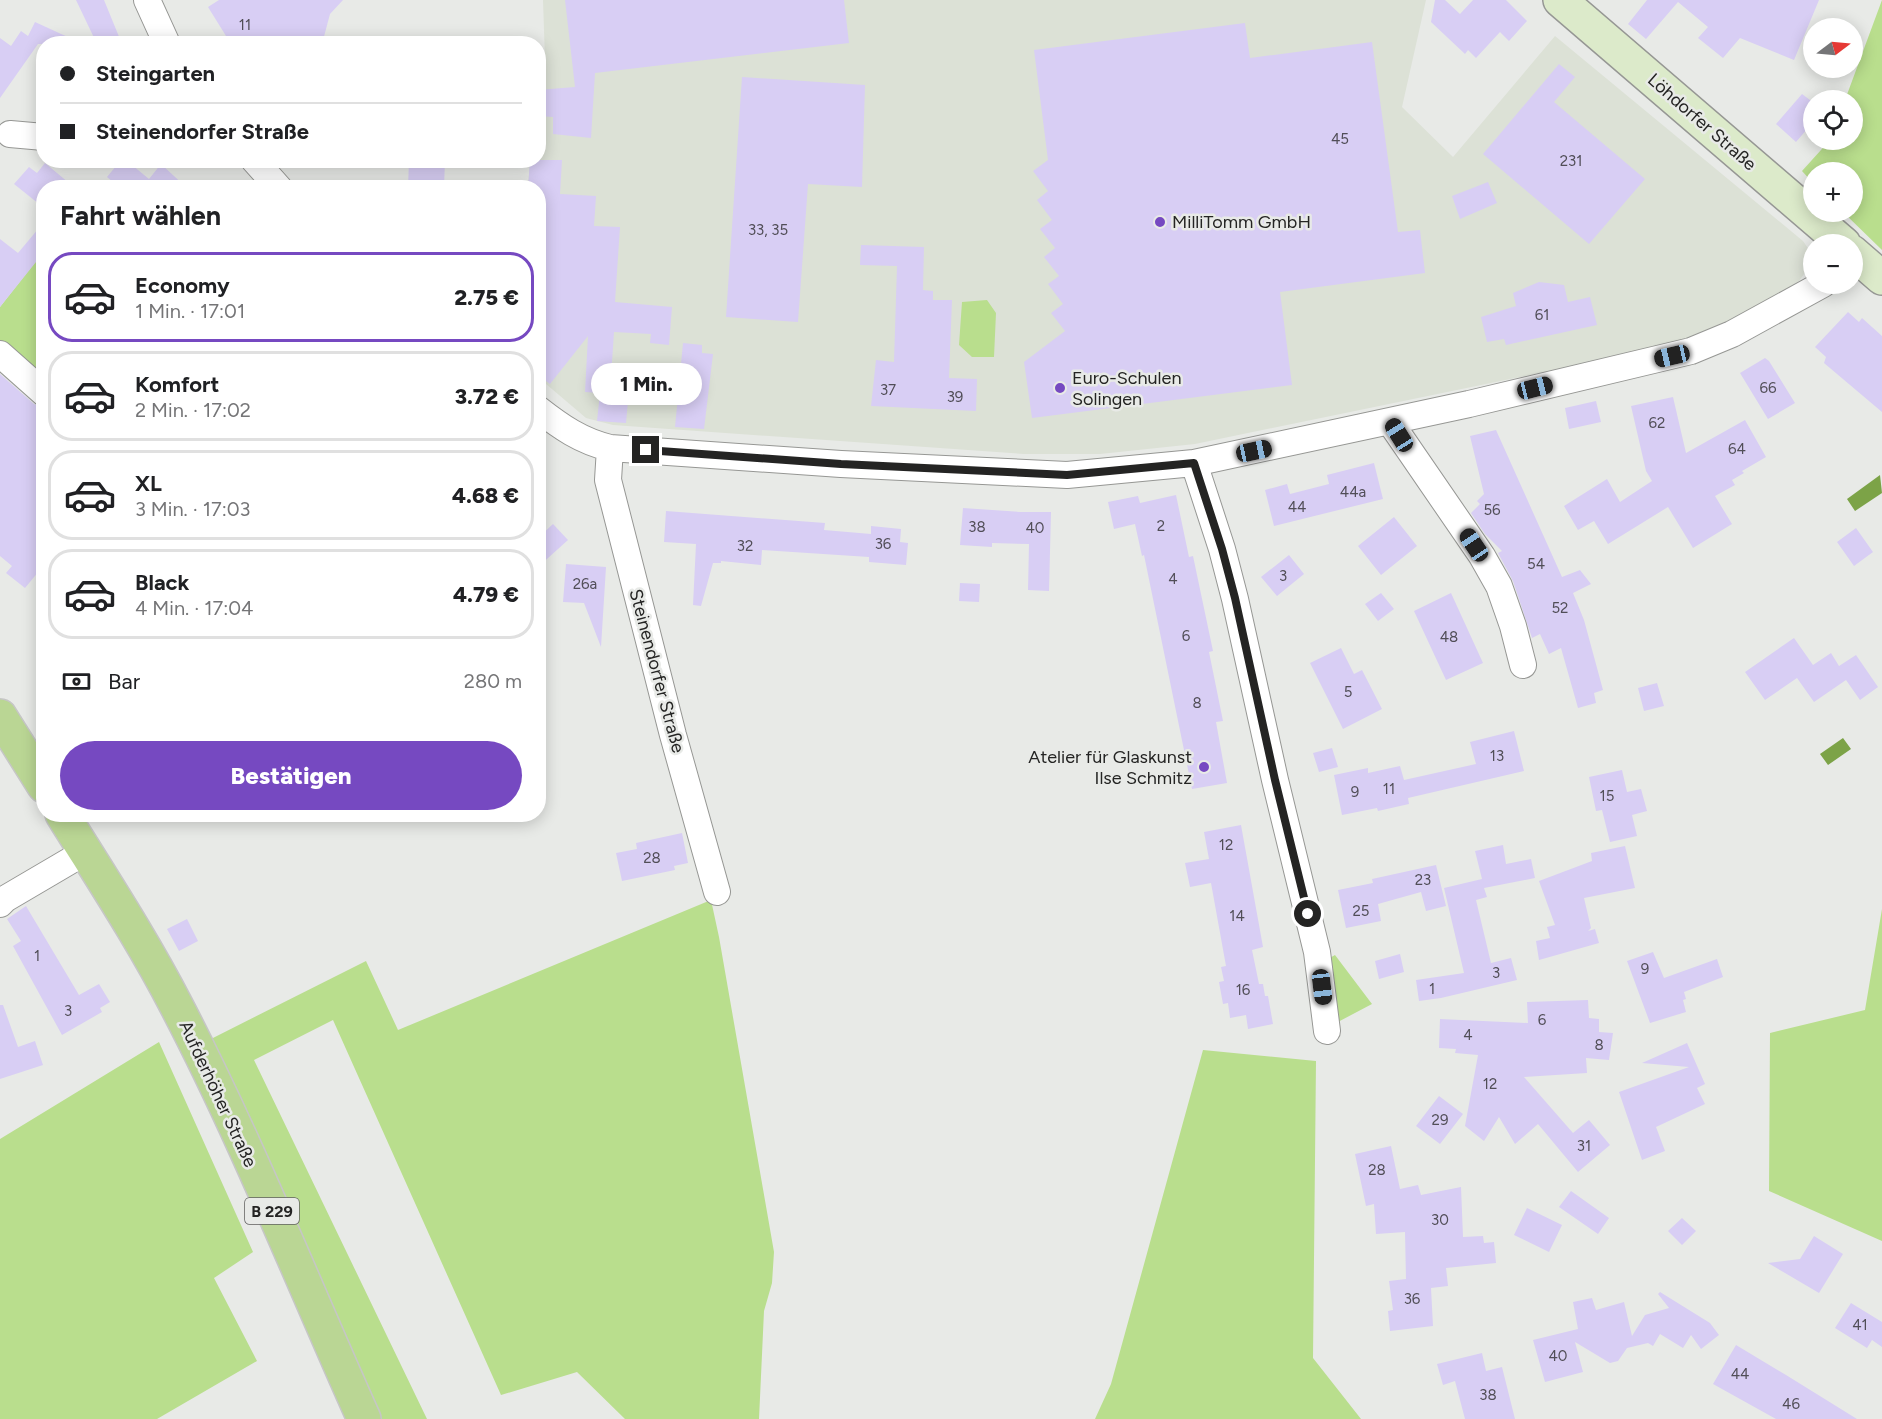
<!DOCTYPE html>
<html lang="de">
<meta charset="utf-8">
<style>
body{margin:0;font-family:Figtree,sans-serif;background:#f2f2f2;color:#202124;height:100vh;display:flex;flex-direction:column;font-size:22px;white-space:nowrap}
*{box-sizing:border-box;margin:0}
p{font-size:20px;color:#757577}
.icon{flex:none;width:33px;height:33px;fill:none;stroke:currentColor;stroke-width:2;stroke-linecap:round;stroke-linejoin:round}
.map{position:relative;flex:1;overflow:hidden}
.side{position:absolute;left:36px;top:180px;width:510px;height:642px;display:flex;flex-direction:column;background:#fff;border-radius:24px;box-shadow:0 3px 15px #0003}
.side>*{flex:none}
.guide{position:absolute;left:36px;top:36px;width:510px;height:132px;border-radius:24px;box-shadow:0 3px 15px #0003;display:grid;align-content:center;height:132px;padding:0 24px;background:#fff}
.needle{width:39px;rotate:74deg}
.fabs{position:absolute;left:1803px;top:18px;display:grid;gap:12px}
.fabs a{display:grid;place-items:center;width:60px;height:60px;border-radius:50%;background:#fff;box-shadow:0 3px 15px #0003;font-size:30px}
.end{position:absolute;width:27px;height:27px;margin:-14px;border:8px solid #242423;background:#fff;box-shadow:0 0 0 3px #fff}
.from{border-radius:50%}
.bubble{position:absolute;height:42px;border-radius:21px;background:#fff;box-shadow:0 3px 15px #0003;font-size:20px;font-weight:800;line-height:42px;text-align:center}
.car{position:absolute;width:18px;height:36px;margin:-18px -9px;border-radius:8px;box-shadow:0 0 4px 2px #0007;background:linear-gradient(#222 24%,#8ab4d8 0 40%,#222 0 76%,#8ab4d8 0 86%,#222 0)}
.guide b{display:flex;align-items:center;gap:21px;height:57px;font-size:22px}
.guide b+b{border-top:2px solid #e0e0e0}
.guide i{width:15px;height:15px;background:#202124}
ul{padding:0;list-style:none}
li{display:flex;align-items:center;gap:18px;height:90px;margin:0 12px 9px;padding:0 12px;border:3px solid #e0e0e0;border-radius:24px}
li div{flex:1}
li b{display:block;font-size:22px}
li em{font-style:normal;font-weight:800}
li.on{border-color:#7649c1}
li>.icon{width:54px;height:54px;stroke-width:1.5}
h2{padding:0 24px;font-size:27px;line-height:72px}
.pay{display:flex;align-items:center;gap:15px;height:66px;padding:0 24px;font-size:22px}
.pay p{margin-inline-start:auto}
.action{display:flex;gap:12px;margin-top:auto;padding:12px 24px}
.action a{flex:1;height:69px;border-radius:36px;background:#7649c1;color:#fff;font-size:24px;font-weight:800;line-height:69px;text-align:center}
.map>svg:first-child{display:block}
.built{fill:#dce1d6}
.green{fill:#b9de8d}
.water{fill:#7ca347}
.building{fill:#d8cef4}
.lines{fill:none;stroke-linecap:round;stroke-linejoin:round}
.minor-casing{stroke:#969794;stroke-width:28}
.secondary-casing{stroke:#969794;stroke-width:36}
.primary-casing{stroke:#c6c6c6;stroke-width:36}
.minor{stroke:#fff;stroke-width:26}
.secondary{stroke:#dceaca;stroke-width:33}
.primary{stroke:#bad694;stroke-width:33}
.route{stroke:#242423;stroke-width:8}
.poi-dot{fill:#7649c1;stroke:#e8eae7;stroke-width:2}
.labels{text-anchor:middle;stroke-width:5;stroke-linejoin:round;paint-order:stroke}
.number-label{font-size:15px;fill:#514e57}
.shield{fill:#e8eae7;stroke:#5f5f5e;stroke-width:1.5}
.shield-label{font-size:16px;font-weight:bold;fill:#242423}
.street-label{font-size:18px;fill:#242423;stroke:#e8eae7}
.poi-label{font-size:18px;fill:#242423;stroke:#e8eae7;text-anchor:start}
</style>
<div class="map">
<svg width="1882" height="1419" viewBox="0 0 1882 1419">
<rect width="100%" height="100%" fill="#e8eae7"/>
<path class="built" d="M543,0H1426L1402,107L1453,157L1555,36L1803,241L1812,254V263L1799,281L1762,306L1711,332L1646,351L1195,444L1100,454H1024L613,425L586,418L539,378L538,188H528L530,161L538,160L539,90L546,89Z"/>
<path class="green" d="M1882,0V250L1843,212H1852V172H1814L1813,183L1802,171L1830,140H1852V100H1845Z
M39,257L43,261V383L0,346V307Z
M987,300L996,313L994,357H972L959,345L962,302Z
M711,900L719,937L774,1252L772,1283L764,1311L759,1419H625L577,1372L501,1395L333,1020L254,1060L427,1419H379L207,1041L366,961L398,1030Z
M1882,909V1241L1769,1191L1770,1033L1865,1010Z
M1335,955L1372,1004L1336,1023L1326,960Z
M159,1042L253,1252L214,1278L257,1361L157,1419H0V1139Z
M1203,1050L1316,1061L1313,1358L1361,1419H1095L1111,1384Z"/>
<path class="water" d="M1880,475L1882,493L1855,511L1847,499Z
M1843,738L1851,749L1828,765L1820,754Z"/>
<path class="building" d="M76,0H104L122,44H97Z
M219,0H343L330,14L322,44H231L208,7Z
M565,0H844L849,43L595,73L591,138L553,134V117L538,116V90L575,87Z
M1435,0H1445L1460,14L1473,0H1506L1527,21L1509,41L1500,32L1476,58L1468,50L1465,54L1431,22Z
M1647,0H1819L1794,60L1740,38L1723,58L1698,38L1708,27L1678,2L1646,39L1628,24Z
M35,22L83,44H38L0,98V38L11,46L21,31L28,36Z
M1245,23L1250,58L1372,42L1398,232L1420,230L1425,273L1280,292L1292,385L1032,418L1024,362L1065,331L1051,313L1063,304L1048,284L1059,276L1044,257L1055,248L1040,229L1052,220L1037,200L1048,191L1033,171L1048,160L1034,50Z
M1559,64L1575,77L1554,102L1645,179L1589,244L1483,154Z
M742,77L865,85L862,187L808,184L798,322L726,317Z
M1802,94L1814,103V121L1796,142L1776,124Z
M121,160H126L149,179L161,164L187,188H120L107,177Z
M409,160H445L444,188H408Z
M530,160H562L560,194L596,196L594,226L620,227L615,302L672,307L669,345L650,343L651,334L614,332L611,377L630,379L626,423L597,421L600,393L585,392L588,336L550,384L538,375V188H528Z
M45,163L75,188H44V208L14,184L29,167L37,173Z
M1488,182L1497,203L1460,219L1452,196Z
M44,222V252L0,307V239L18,253Z
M861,245L924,247L923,290L933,291V300H952L949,378L977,379L976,411L871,406L876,360L894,362L897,266L860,265Z
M1539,282L1564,285L1568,302L1590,297L1597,325L1506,345L1504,339L1487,342L1481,317L1516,306L1513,293Z
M1848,312L1859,322L1862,318L1882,336V412L1824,363L1826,357L1815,347Z
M683,343L702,345V353L713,354L704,429L675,427Z
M1765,358L1769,361L1795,403L1768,419L1740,373Z
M0,374L34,404L44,408V565L25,588L6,573L12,566L0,556Z
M1673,397L1686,453L1745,420L1766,457L1742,471L1744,473L1732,480L1735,485L1715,496L1732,524L1693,548L1668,507L1608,544L1594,521L1578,530L1564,506L1607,479L1620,502L1652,481L1646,471L1631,406Z
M1596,401L1601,422L1569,429L1565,408Z
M1496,430L1562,577L1580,570L1591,584L1573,593L1584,620L1603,690L1594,693L1596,703L1578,708L1561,648L1549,654L1540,634L1532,638L1513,581L1498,553L1502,551L1485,534L1471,513L1480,504L1477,501L1484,494L1470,436Z
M1374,463L1383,499L1274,526L1265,490L1287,484L1290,494L1329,484L1327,475Z
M1176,495L1189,557L1193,556L1213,651L1209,652L1223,721L1216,722L1227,783L1192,789L1144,555L1142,556L1135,524L1114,529L1108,502L1138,496L1140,503Z
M963,508L1020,512H1051L1049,591L1028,590L1029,544L992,543V547L960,545Z
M666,511L825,523L824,530L871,534V526L901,529L900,542L908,543L906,565L869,562V557L762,550L761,565L721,561V563H713L701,606L693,605L696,544L664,542Z
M1394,517L1417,546L1381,575L1358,546Z
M553,524L568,540L538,567V538Z
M1856,528L1873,552L1854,566L1837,542Z
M1289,555L1304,574L1277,596L1261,577Z
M566,564L606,567L601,647L584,603L563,602Z
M960,583L980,584L979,602L959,601Z
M1381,593L1394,609L1378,621L1365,604Z
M1451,593L1483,663L1446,680L1414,611Z
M1794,638L1813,665L1831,653L1839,666L1856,655L1878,687L1860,700L1846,680L1814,702L1797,678L1765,700L1745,672Z
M1341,648L1354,674L1362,670L1382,709L1343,729L1310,663Z
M1657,683L1664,706L1644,711L1638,688Z
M1514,731L1524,771L1408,798L1409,804L1378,811L1377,808L1342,815L1334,775L1368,768V773L1400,766L1404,780L1476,764L1470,742Z
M1332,748L1338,767L1319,772L1313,753Z
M1622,770L1627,792L1641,789L1647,811L1632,815L1637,836L1610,842L1602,810L1596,811L1589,777Z
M1241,825L1263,947L1252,950L1259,984H1263L1265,996H1268L1273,1024L1248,1029L1246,1015L1230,1018L1228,1003L1223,1004L1219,982L1224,981L1221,967L1226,966L1211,883L1190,887L1185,863L1209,859L1204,832Z
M682,833L688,863L674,866L675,870L622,881L616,853L637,849L636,843Z
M1503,845L1506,864L1531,859L1535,878L1484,888L1487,897L1476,900L1491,963L1511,958L1517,980L1441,998L1419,1001L1416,980L1464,973L1444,888L1482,879L1475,851Z
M1625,846L1635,888L1584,898L1591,928L1588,931L1595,929L1599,943L1539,960L1536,941L1550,938L1547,927L1555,925L1539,881L1592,861L1591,853Z
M1436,865L1446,906L1426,911L1421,892L1378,904L1381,921L1346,928L1338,890L1373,883L1372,879Z
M26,906L79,995L99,984L110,1002L100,1008L102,1012L62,1035L13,946L21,941L7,919Z
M187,919L198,941L179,951L167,929Z
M1653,952L1664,978L1717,959L1723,977L1684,992L1686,999L1683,1000L1686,1012L1650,1023L1627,961Z
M1400,954L1404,972L1379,979L1375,961Z
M1588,1000L1589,1018L1599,1019V1032L1613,1033L1609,1060L1586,1058L1587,1073L1524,1077L1573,1133L1589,1120L1610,1145L1578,1172L1538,1124L1515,1144L1499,1117L1484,1141L1465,1126L1478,1055L1455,1053L1456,1049L1439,1048L1440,1019L1528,1023L1527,1002Z
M0,1005H3L18,1047L35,1041L43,1065L0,1079Z
M1687,1043L1705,1084L1697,1088L1705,1104L1656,1127L1665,1151L1642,1160L1619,1092L1689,1067L1642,1063Z
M1439,1096L1463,1114L1440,1144L1416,1126Z
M1391,1146L1400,1189L1418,1185L1421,1195L1461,1187L1463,1237L1483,1236L1484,1243L1494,1242L1496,1263L1446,1268L1448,1286L1431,1288L1433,1326L1390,1331L1388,1311L1393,1310L1389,1281L1406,1279L1405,1232L1376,1234L1374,1204L1366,1206L1355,1154Z
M1571,1191L1609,1218L1598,1234L1559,1207Z
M1527,1208L1562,1225L1549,1252L1514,1235Z
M1682,1218L1696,1231L1682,1245L1668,1231Z
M1814,1236L1843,1254L1819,1293L1768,1263L1800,1259Z
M1660,1292L1710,1323L1719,1335L1701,1349L1691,1335L1683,1348L1660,1334L1653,1346L1648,1343L1627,1348L1618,1361L1610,1363L1575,1342L1583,1372L1545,1382L1533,1340L1578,1329L1573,1302L1592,1298L1596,1310L1624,1302L1632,1336L1645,1315L1669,1308L1658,1294Z
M1851,1303L1882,1322V1347L1872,1340L1867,1348L1835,1328Z
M1736,1345L1786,1375L1857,1419H1776L1713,1384Z
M1482,1353L1486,1371L1502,1367L1515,1419H1465L1455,1381L1443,1385L1437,1364Z"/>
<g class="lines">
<defs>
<path id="minor" d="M147,0L167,44
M10,134L44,137
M254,160L279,188
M0,354L44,393
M538,409C561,427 581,441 610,448L841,464L1067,475L1194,463L1469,404L1691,351L1732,334L1823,284
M1390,422L1482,556L1499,586L1513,626L1523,665
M610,448L608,480L619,523L673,735L717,892
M1194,463L1222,549L1235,599L1275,780L1317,952L1327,1031
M0,904L5,899L85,852"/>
<path id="secondary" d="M1560,0L1844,244
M1852,252L1882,278"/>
<path id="primary" d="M0,716L44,786
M62,814C101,877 142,939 176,1005C246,1139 302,1281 364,1419"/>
</defs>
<use href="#minor" class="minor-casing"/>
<use href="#secondary" class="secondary-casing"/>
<use href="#primary" class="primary-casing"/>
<use href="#minor" class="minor"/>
<use href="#secondary" class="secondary"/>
<use href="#primary" class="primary"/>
</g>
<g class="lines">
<path class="route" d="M646,450L841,464L1067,475L1194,463L1222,549L1235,598L1275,780L1308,914"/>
</g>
<g class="poi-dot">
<circle cx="1160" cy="222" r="6"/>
<circle cx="1060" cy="388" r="6"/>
<circle cx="1204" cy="767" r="6"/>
</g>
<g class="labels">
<g class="number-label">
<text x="245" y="30">11</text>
<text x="1340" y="144">45</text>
<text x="1571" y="166">231</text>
<text x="768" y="235">33, 35</text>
<text x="1542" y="320">61</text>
<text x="1768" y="393">66</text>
<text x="888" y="395">37</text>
<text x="955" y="402">39</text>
<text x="1657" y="428">62</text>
<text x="1737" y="454">64</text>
<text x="1353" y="497">44a</text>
<text x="1297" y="512">44</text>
<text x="1492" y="515">56</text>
<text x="1161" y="531">2</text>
<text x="977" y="532">38</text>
<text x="1035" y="533">40</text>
<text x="883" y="549">36</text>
<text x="745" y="551">32</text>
<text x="1536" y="569">54</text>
<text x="1283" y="581">3</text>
<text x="1173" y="584">4</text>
<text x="585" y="589">26a</text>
<text x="1560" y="613">52</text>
<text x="1186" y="641">6</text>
<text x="1449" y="642">48</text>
<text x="1348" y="697">5</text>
<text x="1197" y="708">8</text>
<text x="1497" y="761">13</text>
<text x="1389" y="794">11</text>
<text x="1355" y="797">9</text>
<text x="1607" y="801">15</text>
<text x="1226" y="850">12</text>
<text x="652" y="863">28</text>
<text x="1423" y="885">23</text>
<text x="1361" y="916">25</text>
<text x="1237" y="921">14</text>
<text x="37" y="961">1</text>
<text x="1645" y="974">9</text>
<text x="1496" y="978">3</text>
<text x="1432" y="994">1</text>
<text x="1243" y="995">16</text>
<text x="68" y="1016">3</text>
<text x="1542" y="1025">6</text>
<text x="1468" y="1040">4</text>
<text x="1599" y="1050">8</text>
<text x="1490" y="1089">12</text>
<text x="1440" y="1125">29</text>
<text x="1584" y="1151">31</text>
<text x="1377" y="1175">28</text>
<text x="1440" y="1225">30</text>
<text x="1412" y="1304">36</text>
<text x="1860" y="1330">41</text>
<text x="1558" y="1361">40</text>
<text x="1740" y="1379">44</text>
<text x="1488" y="1400">38</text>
<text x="1791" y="1409">46</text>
</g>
<rect class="shield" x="245" y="1198" width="54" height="26" rx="4.5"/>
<g class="shield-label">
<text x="272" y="1217">B 229</text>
</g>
<g class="street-label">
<text transform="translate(1702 122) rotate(41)" y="6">Löhdorfer Straße</text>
<text transform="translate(657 671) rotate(75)" y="6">Steinendorfer Straße</text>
<text transform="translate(218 1094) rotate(65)" y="6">Aufderhöher Straße</text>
</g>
<g class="poi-label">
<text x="1172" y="228">MilliTomm GmbH</text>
<text x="1072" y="384">Euro-Schulen<tspan x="1072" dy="21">Solingen</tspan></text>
<text x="1192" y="763" text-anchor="end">Atelier für Glaskunst<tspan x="1192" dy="21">Ilse Schmitz</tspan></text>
</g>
</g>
</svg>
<div class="fabs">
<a><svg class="needle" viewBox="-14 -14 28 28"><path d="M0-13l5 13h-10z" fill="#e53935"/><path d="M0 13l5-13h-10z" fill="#757577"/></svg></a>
<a><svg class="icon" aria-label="locate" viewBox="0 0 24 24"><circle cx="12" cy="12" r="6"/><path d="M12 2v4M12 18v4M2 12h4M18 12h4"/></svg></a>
<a>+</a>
<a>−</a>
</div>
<i class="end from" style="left:1308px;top:914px"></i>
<i class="end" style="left:646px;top:450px"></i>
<div class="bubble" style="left:591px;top:363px;width:111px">1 Min.</div>
<i class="car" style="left:1672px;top:356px;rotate:257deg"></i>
<i class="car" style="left:1535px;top:388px;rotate:76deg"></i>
<i class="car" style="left:1399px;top:435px;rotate:328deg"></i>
<i class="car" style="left:1254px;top:451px;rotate:78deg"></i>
<i class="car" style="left:1474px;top:545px;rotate:326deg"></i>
<i class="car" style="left:1322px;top:987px;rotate:173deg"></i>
<div class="guide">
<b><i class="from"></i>Steingarten</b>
<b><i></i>Steinendorfer Straße</b>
</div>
<section class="side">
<h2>Fahrt wählen</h2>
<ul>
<li class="on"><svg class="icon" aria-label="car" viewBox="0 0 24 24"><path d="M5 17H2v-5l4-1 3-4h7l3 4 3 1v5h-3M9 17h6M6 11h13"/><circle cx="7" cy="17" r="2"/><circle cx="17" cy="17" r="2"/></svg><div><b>Economy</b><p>1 Min. · 17:01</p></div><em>2.75 €</em></li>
<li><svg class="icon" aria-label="car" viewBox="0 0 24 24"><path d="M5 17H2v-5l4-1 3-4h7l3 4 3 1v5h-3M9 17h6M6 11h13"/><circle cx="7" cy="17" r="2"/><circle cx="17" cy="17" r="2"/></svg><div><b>Komfort</b><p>2 Min. · 17:02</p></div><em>3.72 €</em></li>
<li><svg class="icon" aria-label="car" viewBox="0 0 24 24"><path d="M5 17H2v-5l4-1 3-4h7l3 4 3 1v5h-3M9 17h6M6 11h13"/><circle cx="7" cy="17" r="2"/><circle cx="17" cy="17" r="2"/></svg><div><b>XL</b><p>3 Min. · 17:03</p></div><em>4.68 €</em></li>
<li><svg class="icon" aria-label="car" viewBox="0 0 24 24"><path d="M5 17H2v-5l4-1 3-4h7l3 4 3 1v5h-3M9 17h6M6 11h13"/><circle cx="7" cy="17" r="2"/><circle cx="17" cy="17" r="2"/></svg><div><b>Black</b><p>4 Min. · 17:04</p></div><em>4.79 €</em></li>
</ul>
<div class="pay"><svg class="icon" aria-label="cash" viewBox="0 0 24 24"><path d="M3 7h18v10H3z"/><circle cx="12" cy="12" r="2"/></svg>Bar<p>280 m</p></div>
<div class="action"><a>Bestätigen</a></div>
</section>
</div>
